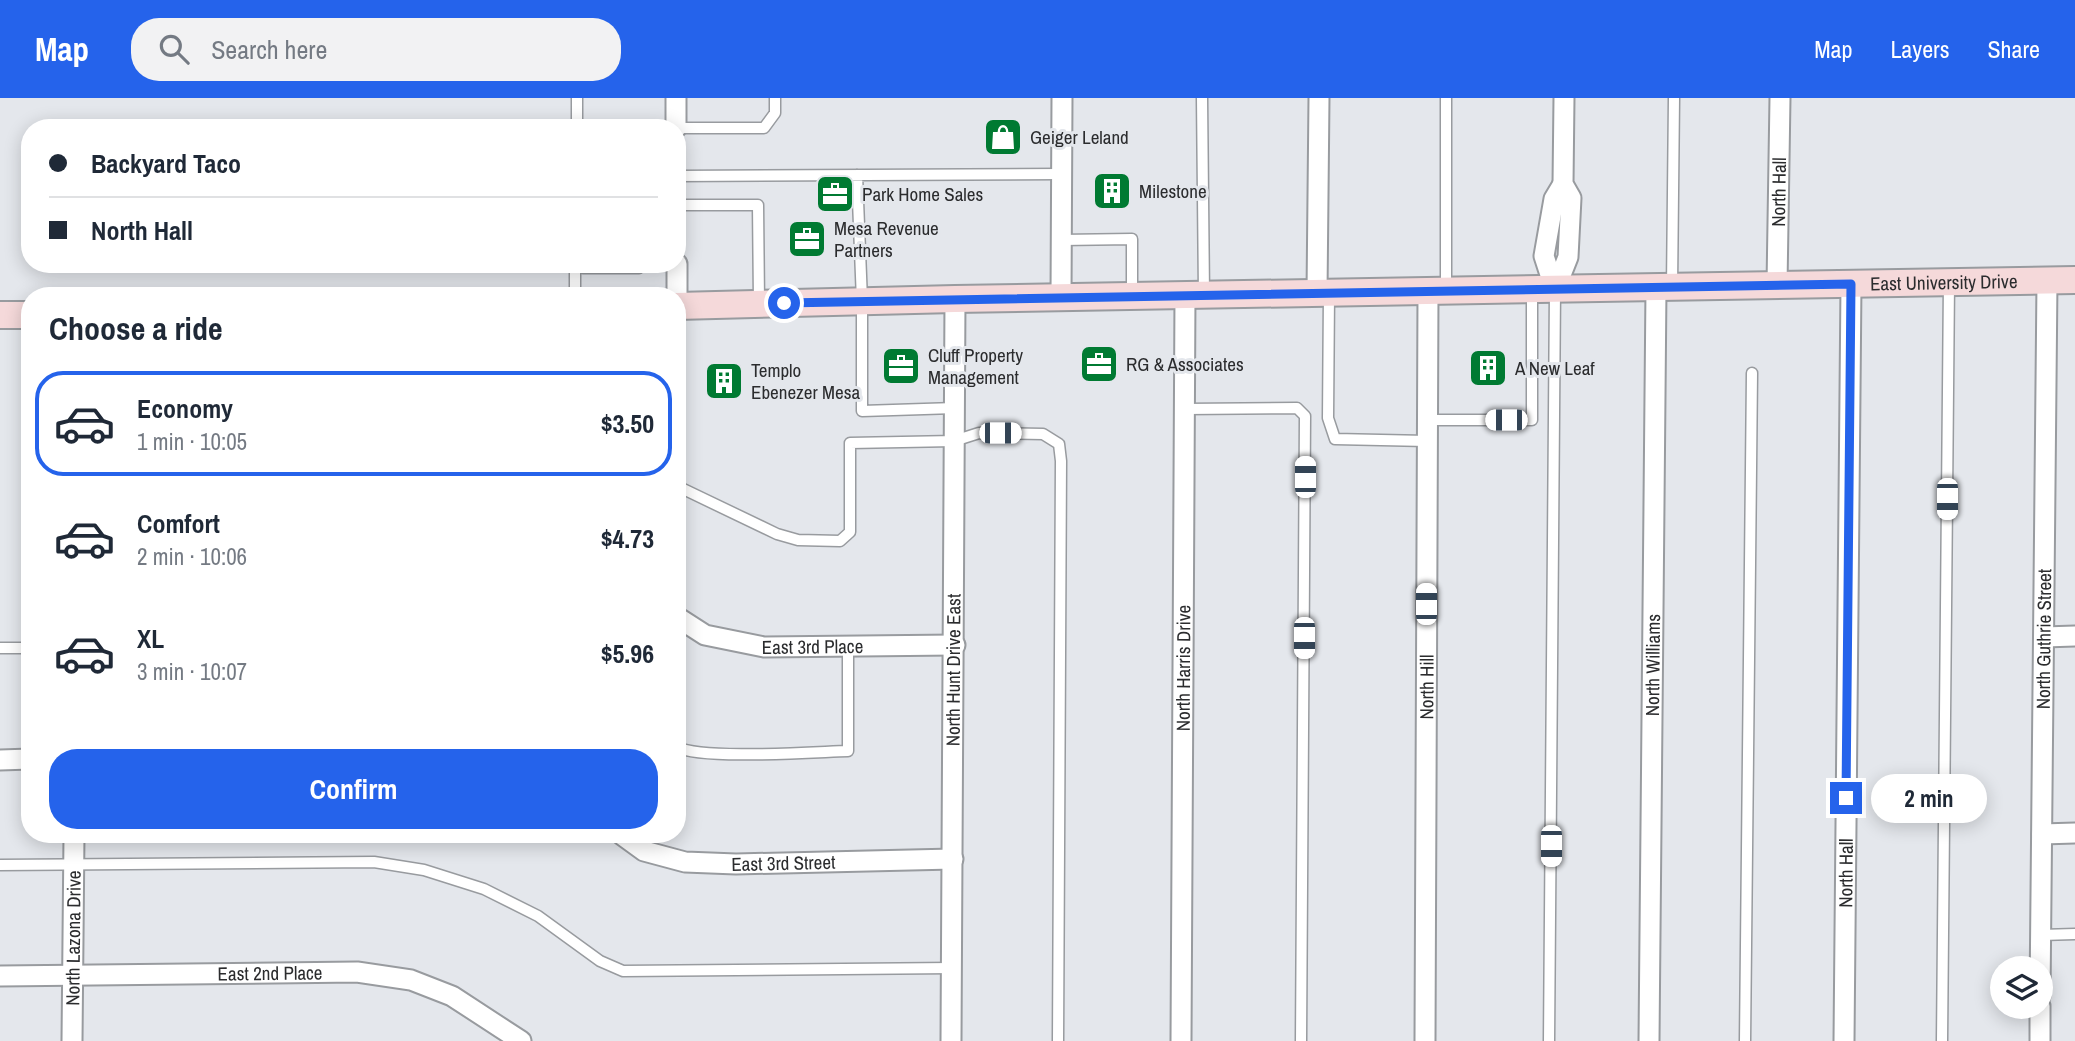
<!DOCTYPE html>
<meta charset="utf-8">
<style>
body{margin:0;font-family:"Archivo Narrow",sans-serif;background:#f2f2f3;color:#1f2937;height:100vh;display:flex;flex-direction:column;font-size:26px;white-space:nowrap}
*{box-sizing:border-box;margin:0}
p{font-size:23px;color:#747a83}
.icon{flex:none;width:38px;height:38px;fill:none;stroke:currentColor;stroke-width:2;stroke-linecap:round;stroke-linejoin:round}
.map{position:relative;flex:1;overflow:hidden}
.drawer{position:absolute;left:21px;top:189px;width:665px;height:556px;display:flex;flex-direction:column;background:#fff;border-radius:28px;box-shadow:0 4px 18px #0003}
.drawer>*{flex:none}
.banner{position:absolute;left:21px;top:21px;width:665px;height:154px;border-radius:28px;box-shadow:0 4px 18px #0003;display:grid;align-content:center;height:154px;padding:0 28px;background:#fff}
.fabs{position:absolute;left:1990px;top:858px;display:grid;gap:14px}
.fabs a{display:grid;place-items:center;width:63px;height:63px;border-radius:50%;background:#fff;box-shadow:0 4px 18px #0003;font-size:35px}
.end{position:absolute;width:32px;height:32px;margin:-16px;border:9px solid #2563eb;background:#fff;box-shadow:0 0 0 4px #fff}
.from{border-radius:50%}
.bubble{position:absolute;height:49px;border-radius:24px;background:#fff;box-shadow:0 4px 18px #0003;font-size:23px;font-weight:700;line-height:49px;text-align:center}
.car{position:absolute;width:21px;height:42px;margin:-21px -10px;border-radius:9px;box-shadow:0 0 5px 2px #0007;background:linear-gradient(#fff 24%,#345 0 40%,#fff 0 76%,#345 0 86%,#fff 0)}
.banner b{display:flex;align-items:center;gap:24px;height:66px;font-size:26px}
.banner b+b{border-top:2px solid #e0e1e3}
.banner i{width:18px;height:18px;background:#1f2937}
ul{padding:0;list-style:none}
li{display:flex;align-items:center;gap:21px;height:105px;margin:0 14px 10px;padding:0 14px;border:4px solid transparent;border-radius:28px}
li div{flex:1}
li b{display:block;font-size:26px}
li em{font-style:normal;font-weight:700}
li.selected{border-color:#2563eb}
li>.icon{width:63px;height:63px;stroke-width:1.5}
h2{padding:0 28px;font-size:32px;line-height:84px}
.primary-button{display:flex;gap:14px;margin-top:auto;padding:14px 28px}
.primary-button a{flex:1;height:80px;border-radius:28px;background:#2563eb;color:#fff;font-size:28px;font-weight:700;line-height:80px;text-align:center}
header{display:flex;align-items:center;gap:42px;box-sizing:border-box;height:98px;padding:0 35px;background:#2563eb;color:#fff}
header strong{font-size:33px}
nav{display:flex;gap:38px;margin-inline-start:auto;font-size:24px}
.search{width:490px;height:63px;background:#f2f2f3;display:flex;align-items:center;gap:18px;box-sizing:border-box;padding:0 24px;border-radius:28px;color:#747a83;font-size:26px}
.map>svg:first-child{display:block}
.lines{fill:none;stroke-linecap:round;stroke-linejoin:round}
.service-casing{stroke:#989b9f;stroke-width:13}
.minor-casing{stroke:#989b9f;stroke-width:23}
.secondary-casing{stroke:#989b9f;stroke-width:30}
.service{stroke:#fff;stroke-width:10}
.minor{stroke:#fff;stroke-width:19}
.secondary{stroke:#f5d9da;stroke-width:26}
.route{stroke:#2563eb;stroke-width:9}
.labels{text-anchor:middle;stroke-width:6;stroke-linejoin:round;paint-order:stroke}
.poi-label{font-size:19px;fill:#2b2c2e;stroke:#e4e7ec;text-anchor:start}
.street-label{font-size:19px;fill:#2b2c2e;stroke:#e4e7ec}
</style>
<header>
<strong>Map</strong>
<div class="search"><svg class="icon" aria-label="search" viewBox="0 0 24 24"><circle cx="10" cy="10" r="6"/><path d="M15 15l6 6"/></svg>Search here</div>
<nav><a>Map</a><a>Layers</a><a>Share</a></nav>
</header>
<div class="map">
<svg width="2075" height="943" viewBox="0 0 2075 943">
<rect width="100%" height="100%" fill="#e4e7ec"/>
<g class="lines">
<defs>
<path id="service" d="M1202,0L1204,197
M1446,0V192
M577,30V0
M677,30H764L775,15V0
M857,77L862,203V313L955,310
M677,78L1061,76
M677,107H758L759,204
M1061,142L1132,141V196
M583,170H639V166
M1672,189L1674,0
M1329,196L1328,320L1335,341L1427,343
M575,198V166
M1185,311L1297,310L1305,318L1301,943
M1427,322H1532V193
M677,388L777,436L798,442L840,443L850,434V345L954,343L979,335L1043,336L1059,346L1061,363L1058,943
M0,550H30
M677,649C701,662 814,654 848,653V549
M0,767L374,764L424,772L484,791L538,818L600,863L623,873L953,870
M2041,837L2075,836
M1549,943L1555,192
M1745,943L1752,275
M1942,943L1949,184"/>
<g id="minor">
<path d="M676,30V0"/>
<path d="M677,166V198"/>
<path id="s1" d="M1777,187L1780,0"/>
<path d="M1555,192L1568,159L1571,100L1563,86L1564,0"/>
<path d="M1555,192L1544,158L1554,101L1563,86"/>
<path d="M1317,195L1319,0"/>
<path d="M1061,199L1062,0"/>
<path id="s2" d="M677,519L705,537L764,549L955,547"/>
<path d="M2044,539L2075,538"/>
<path d="M0,662L30,661"/>
<path d="M2042,736L2075,735"/>
<path id="s3" d="M622,737L644,753L685,764L736,766L953,761"/>
<path id="s4" d="M0,878L357,874L411,882L452,898L521,943"/>
<path id="s5" d="M2040,898L2047,183"/>
<path id="s6" d="M72,943L74,737"/>
<path id="s7" d="M951,943L955,201"/>
<path id="s8" d="M1181,943L1185,197"/>
<path id="s9" d="M1425,943L1428,194"/>
<path id="s10" d="M1649,943L1656,190"/>
<path id="s11" d="M1844,943L1851,186"/>
<path d="M2040,943V908"/>
</g>
<g id="secondary">
<path id="s12" d="M677,208L955,201L2075,182"/>
<path d="M0,217H30"/>
</g>
</defs>
<use href="#service" class="service-casing"/>
<use href="#minor" class="minor-casing"/>
<use href="#secondary" class="secondary-casing"/>
<use href="#service" class="service"/>
<use href="#minor" class="minor"/>
<use href="#secondary" class="secondary"/>
</g>
<g class="lines">
<path class="route" d="M784,205L1851,186L1846,700"/>
</g>
<defs>
<symbol id="shop-square" viewBox="-11 -11 22 22"><rect x="-9" y="-9" width="18" height="18" rx="4" fill="#007a32" stroke="#e4e7ec"/><path d="M-5-2.5h2.3a2.7 3.5 0 0 1 5.4 0H5L5.5 6h-11ZM-1.5-2.5h3a1.5 2.3 0 0 0-3 0Z" fill="#fff"/></symbol>
<symbol id="building-square" viewBox="-11 -11 22 22"><rect x="-9" y="-9" width="18" height="18" rx="4" fill="#007a32" stroke="#e4e7ec"/><path d="M-4-6H4V6H1V3H-1V6H-4ZM-2.5-4.3h1.7v1.8h-1.7ZM.8-4.3h1.7v1.8H.8ZM-2.5-1h1.7V.8h-1.7ZM.8-1h1.7V.8H.8Z" fill="#fff"/></symbol>
<symbol id="office-square" viewBox="-11 -11 22 22"><rect x="-9" y="-9" width="18" height="18" rx="4" fill="#007a32" stroke="#e4e7ec"/><path d="M-6-3h4V-5.5h4V-3h4V5H-6ZM-1-4.5V-3h2v-1.5ZM-6 0V1H6V0Z" fill="#fff"/></symbol>
</defs>
<g fill-rule="evenodd">
<use href="#shop-square" x="981" y="17" width="44" height="44"/>
<use href="#building-square" x="1090" y="71" width="44" height="44"/>
<use href="#office-square" x="813" y="74" width="44" height="44"/>
<use href="#office-square" x="785" y="119" width="44" height="44"/>
<use href="#office-square" x="1077" y="244" width="44" height="44"/>
<use href="#office-square" x="879" y="246" width="44" height="44"/>
<use href="#building-square" x="1466" y="248" width="44" height="44"/>
<use href="#building-square" x="702" y="261" width="44" height="44"/>
</g>
<g class="labels">
<g class="poi-label">
<text x="1030" y="46">Geiger Leland</text>
<text x="1139" y="100">Milestone</text>
<text x="862" y="103">Park Home Sales</text>
<text x="834" y="137">Mesa Revenue<tspan x="834" dy="22">Partners</tspan></text>
<text x="928" y="264">Cluff Property<tspan x="928" dy="22">Management</tspan></text>
<text x="1126" y="273">RG &amp; Associates</text>
<text x="1515" y="277">A New Leaf</text>
<text x="751" y="279">Templo<tspan x="751" dy="22">Ebenezer Mesa</tspan></text>
</g>
<g class="street-label">
<text dy="7" stroke="none"><textPath href="#s1" startOffset="93">North Hall</textPath></text>
<text dy="7" stroke="none"><textPath href="#s12" startOffset="1267">East University Drive</textPath></text>
<text dy="7" stroke="none"><textPath href="#s5" startOffset="357">North Guthrie Street</textPath></text>
<text dy="7" stroke="none"><textPath href="#s2" startOffset="142">East 3rd Place</textPath></text>
<text dy="7" stroke="none"><textPath href="#s10" startOffset="376">North Williams</textPath></text>
<text dy="7" stroke="none"><textPath href="#s8" startOffset="373">North Harris Drive</textPath></text>
<text dy="7" stroke="none"><textPath href="#s7" startOffset="371">North Hunt Drive East</textPath></text>
<text dy="7" stroke="none"><textPath href="#s9" startOffset="354">North Hill</textPath></text>
<text dy="7" stroke="none"><textPath href="#s3" startOffset="168">East 3rd Street</textPath></text>
<text dy="7" stroke="none"><textPath href="#s11" startOffset="168">North Hall</textPath></text>
<text dy="7" stroke="none"><textPath href="#s6" startOffset="103">North Lazona Drive</textPath></text>
<text dy="7" stroke="none"><textPath href="#s4" startOffset="270">East 2nd Place</textPath></text>
</g>
</g>
</svg>
<div class="fabs">
<a><svg class="icon" aria-label="layers" viewBox="0 0 24 24"><path d="M12 4l9 5-9 5-9-5zM3 14l9 5 9-5"/></svg></a>
</div>
<i class="end from" style="left:784px;top:205px"></i>
<i class="end" style="left:1846px;top:700px"></i>
<div class="bubble" style="left:1871px;top:676px;width:116px">2 min</div>
<i class="car" style="left:1506px;top:322px;rotate:270deg"></i>
<i class="car" style="left:1000px;top:335px;rotate:90deg"></i>
<i class="car" style="left:1305px;top:379px;rotate:0deg"></i>
<i class="car" style="left:1947px;top:401px;rotate:180deg"></i>
<i class="car" style="left:1426px;top:506px;rotate:0deg"></i>
<i class="car" style="left:1304px;top:540px;rotate:180deg"></i>
<i class="car" style="left:1551px;top:748px;rotate:180deg"></i>
<div class="banner">
<b><i class="from"></i>Backyard Taco</b>
<b><i></i>North Hall</b>
</div>
<section class="drawer">
<h2>Choose a ride</h2>
<ul>
<li class="selected"><svg class="icon" aria-label="car" viewBox="0 0 24 24"><path d="M5 17H2v-5l4-1 3-4h7l3 4 3 1v5h-3M9 17h6M6 11h13"/><circle cx="7" cy="17" r="2"/><circle cx="17" cy="17" r="2"/></svg><div><b>Economy</b><p>1 min · 10:05</p></div><em>$3.50</em></li>
<li><svg class="icon" aria-label="car" viewBox="0 0 24 24"><path d="M5 17H2v-5l4-1 3-4h7l3 4 3 1v5h-3M9 17h6M6 11h13"/><circle cx="7" cy="17" r="2"/><circle cx="17" cy="17" r="2"/></svg><div><b>Comfort</b><p>2 min · 10:06</p></div><em>$4.73</em></li>
<li><svg class="icon" aria-label="car" viewBox="0 0 24 24"><path d="M5 17H2v-5l4-1 3-4h7l3 4 3 1v5h-3M9 17h6M6 11h13"/><circle cx="7" cy="17" r="2"/><circle cx="17" cy="17" r="2"/></svg><div><b>XL</b><p>3 min · 10:07</p></div><em>$5.96</em></li>
</ul>
<div class="primary-button"><a>Confirm</a></div>
</section>
</div>
